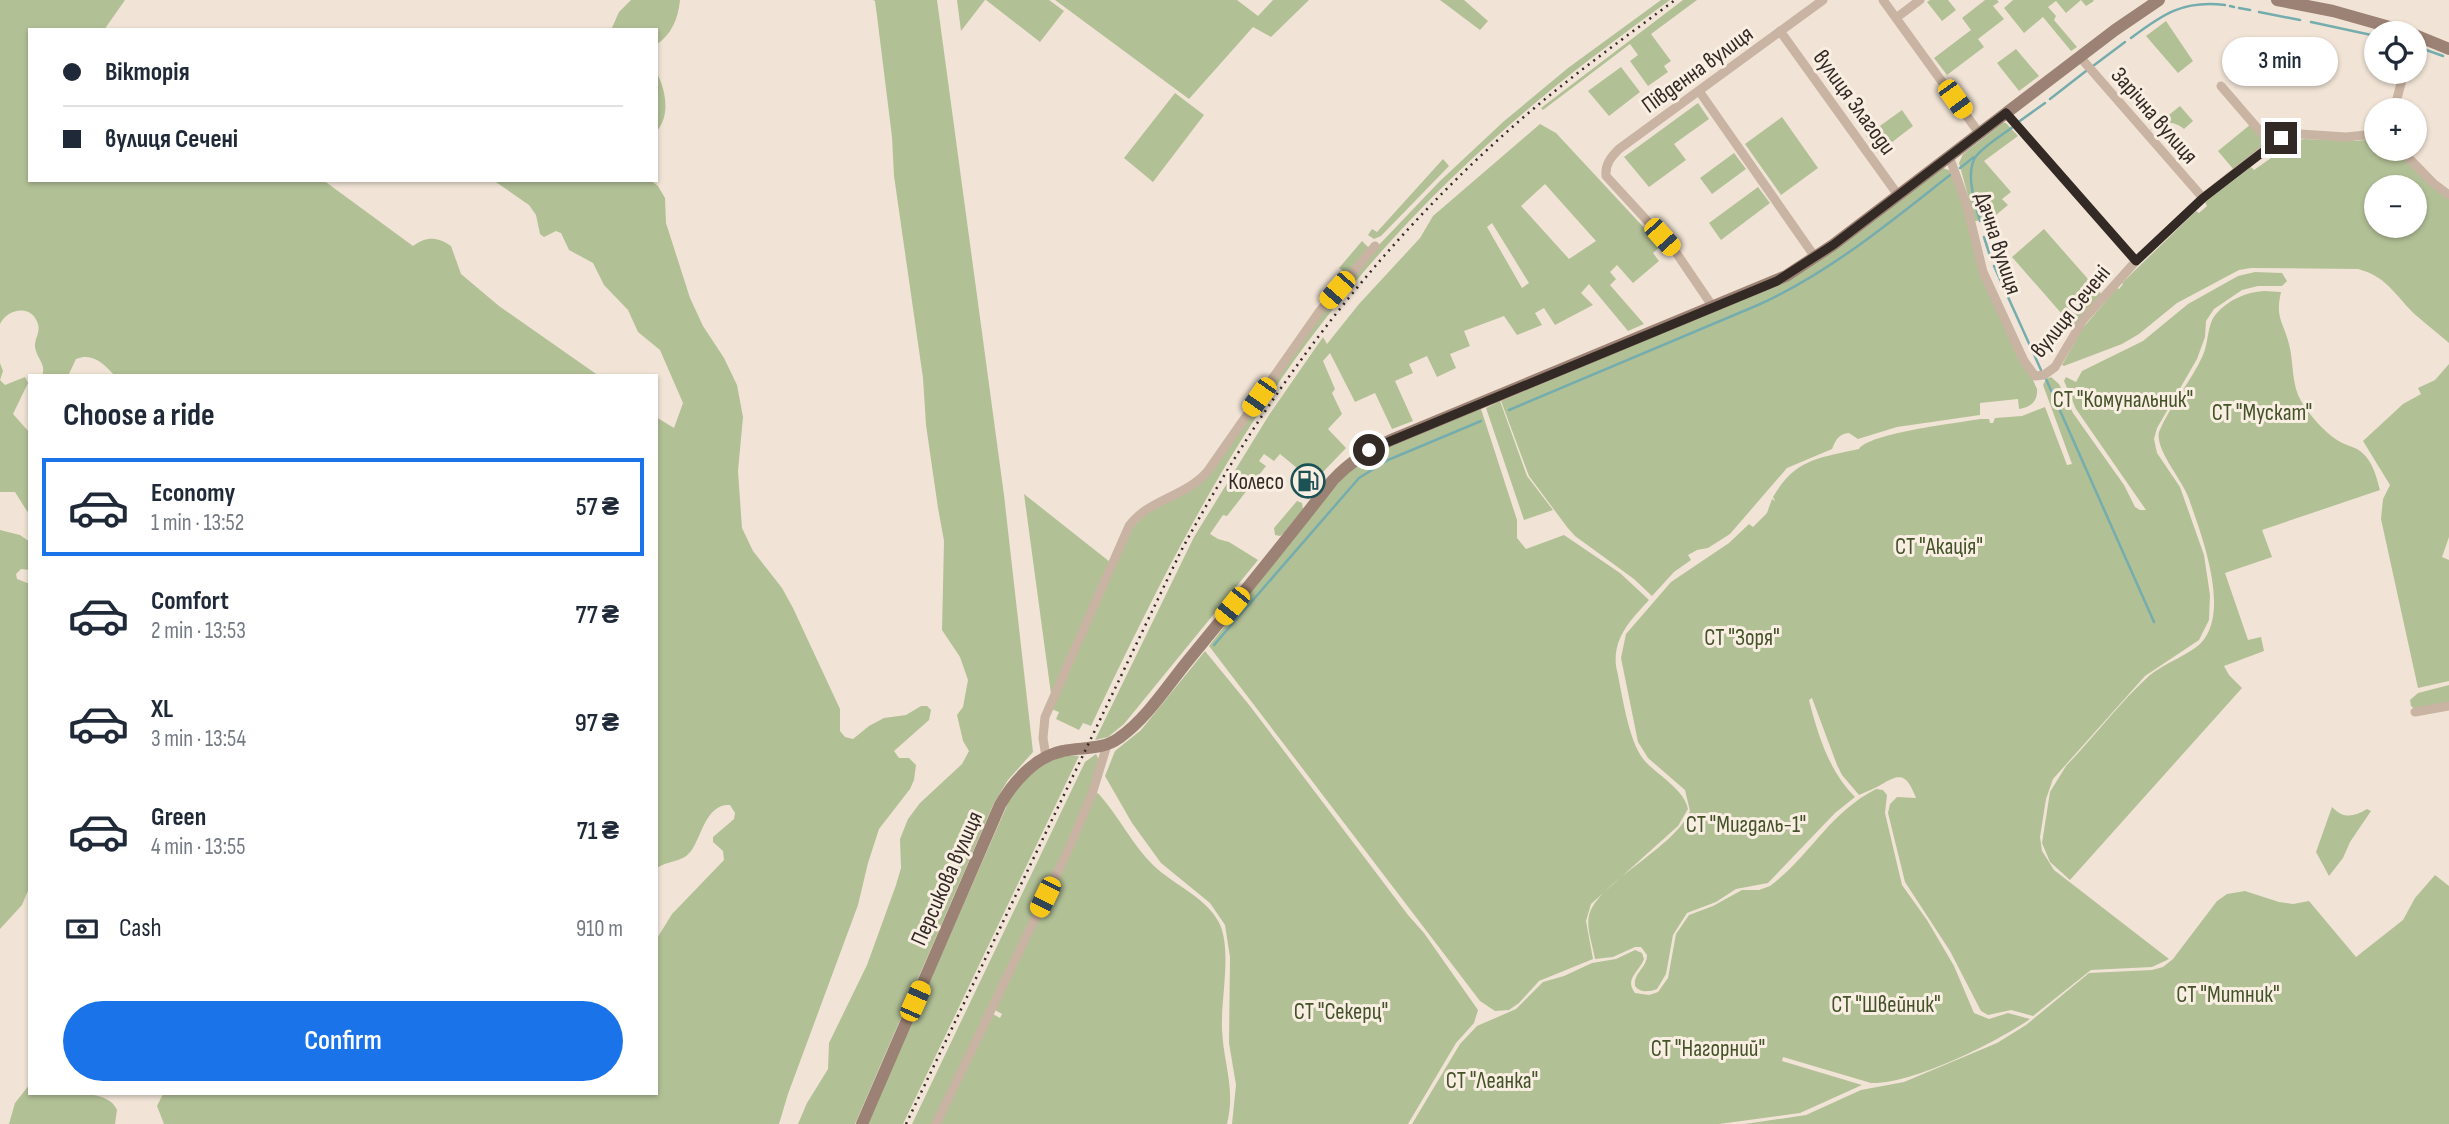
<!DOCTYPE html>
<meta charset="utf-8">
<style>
body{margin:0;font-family:"Sofia Sans Condensed",sans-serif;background:#f2f2f3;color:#1f2937;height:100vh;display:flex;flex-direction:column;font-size:26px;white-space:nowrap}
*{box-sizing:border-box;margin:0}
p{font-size:23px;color:#747a83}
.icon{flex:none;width:38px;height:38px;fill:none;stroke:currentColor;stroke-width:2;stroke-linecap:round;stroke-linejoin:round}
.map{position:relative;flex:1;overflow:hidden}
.sheet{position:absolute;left:28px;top:374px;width:630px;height:721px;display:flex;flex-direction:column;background:#fff;border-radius:0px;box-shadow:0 2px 5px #0004}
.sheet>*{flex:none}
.top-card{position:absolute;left:28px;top:28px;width:630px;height:154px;border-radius:0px;box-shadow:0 2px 5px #0004;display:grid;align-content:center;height:154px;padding:0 35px;background:#fff}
.controls{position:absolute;left:2364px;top:21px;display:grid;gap:14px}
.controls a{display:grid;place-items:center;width:63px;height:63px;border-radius:50%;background:#fff;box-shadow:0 2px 5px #0004;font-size:35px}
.end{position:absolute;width:32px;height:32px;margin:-16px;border:9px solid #332925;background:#fff;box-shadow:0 0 0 4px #fff}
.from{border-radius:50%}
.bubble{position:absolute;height:49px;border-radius:24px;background:#fff;box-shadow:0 2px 5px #0004;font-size:23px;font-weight:600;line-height:49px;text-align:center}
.car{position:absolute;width:21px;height:42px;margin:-21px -10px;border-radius:9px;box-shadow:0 0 5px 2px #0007;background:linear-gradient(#f5c518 24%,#345 0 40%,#f5c518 0 76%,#345 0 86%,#f5c518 0)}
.top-card b{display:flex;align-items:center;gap:24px;height:66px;font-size:26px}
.top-card b+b{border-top:2px solid #e0e1e3}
.top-card i{width:18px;height:18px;background:#1f2937}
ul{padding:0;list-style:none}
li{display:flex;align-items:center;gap:21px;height:98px;margin:0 14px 10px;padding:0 21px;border:4px solid transparent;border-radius:0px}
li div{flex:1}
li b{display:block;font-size:26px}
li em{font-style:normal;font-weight:600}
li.current{border-color:#1a73e8}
li>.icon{width:63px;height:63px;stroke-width:1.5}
h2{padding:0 35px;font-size:32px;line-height:84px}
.pay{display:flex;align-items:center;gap:18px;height:77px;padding:0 35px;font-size:26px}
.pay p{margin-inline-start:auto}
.action{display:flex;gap:14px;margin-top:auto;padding:14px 35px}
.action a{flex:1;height:80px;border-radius:42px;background:#1a73e8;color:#fff;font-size:28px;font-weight:600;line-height:80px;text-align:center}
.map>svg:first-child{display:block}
.green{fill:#b2c096;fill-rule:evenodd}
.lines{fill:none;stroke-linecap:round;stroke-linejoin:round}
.stream{stroke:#75adae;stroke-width:2.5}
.street{stroke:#c9b3a2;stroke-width:9}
.secondary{stroke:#9c8274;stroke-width:12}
.rail{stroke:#332925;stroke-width:2.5;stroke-dasharray:2 5;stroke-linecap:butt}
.route{stroke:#332925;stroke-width:9}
.labels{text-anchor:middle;stroke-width:6;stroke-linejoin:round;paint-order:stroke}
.street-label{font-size:23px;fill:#332925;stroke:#f9eee2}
.park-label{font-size:23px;fill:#435228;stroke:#f9eee2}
.poi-label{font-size:23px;fill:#332925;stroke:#f9eee2;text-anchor:end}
</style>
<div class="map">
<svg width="2449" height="1124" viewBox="0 0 2449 1124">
<rect width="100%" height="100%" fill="#f1e4d6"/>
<path class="green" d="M0,0H125L104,30H30V180H323L413,246C427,236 437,237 451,246L461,274L499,306L599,376H115C104,364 93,352 76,359L68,376H42C46,365 39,361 36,351C32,341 41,334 38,324C32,304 8,308 0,324Z
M631,0H680C678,19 672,34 656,45V30H611L619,12Z
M873,0H937L1004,495L1033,752L1008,780L994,803L855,1124H798L807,1103L828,1069L829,1043L867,965L896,885L901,868L900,839L908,819L920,803L962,764L969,751L963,741L957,715L963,707L968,680L960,657L942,630L944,541L938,508L926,425L923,378L894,176L892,137L877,16L875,1Z
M957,0H985L961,31Z
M986,0H1049L1064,11L1040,42Z
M1055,0H1237L1258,16L1273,0H1309L1271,37L1253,27L1189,99Z
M1440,0H1464L1488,21L1480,30Z
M1661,0H1670C1626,32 1582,64 1540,99C1431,189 1334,295 1258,414C1193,513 1142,619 1091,726L1083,723L1079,730L1056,719L1059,712L1051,709L1132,528L1149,511L1198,486L1320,315L1376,248L1439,182L1503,122L1568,68Z
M1683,0H1697L1651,34L1671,61L1664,66L1668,72L1648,86L1630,61L1638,55L1630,44L1543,110L1541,108Z
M1930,0H1948L1956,10L1942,21L1927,2Z
M1985,0H1997L1999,2L1993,6L2004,19L1978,39L1984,47L1947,75L1934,58L1971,30L1962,18Z
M2013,0H2093L2094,1L2086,6L2081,0L2066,13L2056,1L2048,7L2056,16L2054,20L2077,47L2071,51L2043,17L2024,33L2004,8Z
M2166,21L2193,61L2178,73L2146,36Z
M2016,49L2039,76L2019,91L1997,63Z
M1621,67L1640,92L1609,116L1588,91Z
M656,71C666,90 671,116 656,132Z
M1175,93L1204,115L1153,182L1124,158Z
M1698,103L1709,119L1674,144L1686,160L1649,187L1624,157Z
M2180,106L2193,121L2184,129C2171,118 2162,124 2149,131Z
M1902,110L1913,126L1878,153L1866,136Z
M1782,117L1818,168L1781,195L1745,144Z
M2003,123H2006L2018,136L1984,161L2011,192L2002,199L2008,205L1984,225L1983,220L1975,221L1959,163L1963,154Z
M1540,124L1556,133L1661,246L1653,253L1659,261L1633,283L1617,265L1610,272L1616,279L1610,285L1644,324L1628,331L1589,284L1581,293L1593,305L1555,325L1544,308L1535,313L1542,325L1517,335L1504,316L1464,331L1470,346L1450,354L1456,368L1437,377L1427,356L1409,364L1413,373L1395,381L1413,421L1392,429L1375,393L1355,402L1330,353L1323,361L1335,389L1332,393L1342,414L1328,429L1346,448L1323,472L1297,468L1280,454L1274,461L1264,454L1259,461L1266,466L1227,516L1223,515L1210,534L1218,539L1229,542L1258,560L1124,724L1108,737L1095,740L1194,537L1269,415L1323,337L1327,344L1359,304L1420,238L1433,216ZM1545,184L1596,241L1569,259L1521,206ZM1492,223L1529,283L1522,288L1487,227Z
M2251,124L2267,143L2234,170L2218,151Z
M2304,139L2355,141L2376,139V149H2396L2449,199V343C2439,334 2428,326 2418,317C2396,298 2389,277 2358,269L2251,268L2239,270L2177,303L2139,334L2122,344L2064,366L2062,365L2082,329L2117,288L2119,289L2123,284L2122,283L2196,211L2199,213L2207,206L2205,202L2251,167L2254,170L2295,141ZM2376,187H2415V226H2376Z
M1734,153L1746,169L1712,194L1700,178Z
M1443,159L1449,166L1381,236L1374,239L1368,235L1372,229L1377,232Z
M1943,168L1951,171L1960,193L1976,254L2037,389C2038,401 2031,407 2019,409L2018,399L1980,403V415L1897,427L1858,439L1849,433C1838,434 1836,440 1832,449L1787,468L1730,534L1708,548L1697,550L1688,555L1691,560L1674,572L1652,596L1634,579L1575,536L1567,527L1529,476L1501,401L1778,284Z
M493,180H650L658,186L665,198L666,223L690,298L703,326L724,358L737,385L743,417L738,471L742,528L753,551L782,588L793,608L840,709V731L845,737L853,739L869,726L884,718L906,715L921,706H927L931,710L929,720L894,751L899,758H909L916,765L914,780L910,789L879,829L868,863L858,905L788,1094L779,1124H164L157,1106L163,1094H656V940L672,914L724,860L723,851L713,842V837L734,819L735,813L730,805C708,803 702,833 693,848C684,864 668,859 656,869V417L674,428L683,403L660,350L638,332L628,310L604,285L593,263L569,250L561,233L556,231L544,237L540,234L536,215L529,205Z
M1758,187L1770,203L1721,240L1709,223Z
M2044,229L2102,295L2075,329L2012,257Z
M1362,241L1369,248L1346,274L1339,268Z
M2255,272L2282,273L2287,281L2282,286H2258L2242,290L2214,309L2206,321L2205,337L2197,359L2157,428L2154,439L2157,453L2180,487L2204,555L2210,595L2209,620L2199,640L2145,676L2053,779L2046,799L2040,837L2042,851L2054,870L2169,959L2152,967L2091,970L2033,1016L2011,1010L1988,1015L1981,1011L1950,951L1905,882L1888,813L1890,804L1897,797L1916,798C1908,779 1904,771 1884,783C1876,788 1867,791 1859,795L1842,775L1837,765L1812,698L1809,700C1818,735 1829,771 1855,797L1835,813L1768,883L1736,889L1716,902L1687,913L1673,935L1666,974L1657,989C1649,992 1640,993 1635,986C1633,973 1647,968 1647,955L1641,947H1635L1613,957L1595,959C1593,946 1586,928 1589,916C1596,883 1675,848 1690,811L1685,790L1648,758L1638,742L1621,658L1626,634L1671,582L1729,543L1749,524L1753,527L1767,513L1772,499L1775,501L1773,497C1795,459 1818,458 1859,449C1869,433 1958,423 1980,419H1989L1990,423H1993L1995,418L2022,416L2045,407L2067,465L2072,464L2043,385L2046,379L2051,377L2059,384L2073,413L2124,485L2135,507L2140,510H2146L2076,409L2064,381L2066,377L2076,382L2082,371L2143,341L2188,304L2238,276Z
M2264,291L2281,292C2275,318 2283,321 2289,344C2294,363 2291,383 2301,401C2309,414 2324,432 2337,440C2343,444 2351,446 2357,449C2372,458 2376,475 2380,490L2262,530L2272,557L2225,573L2248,640L2261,637L2264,651L2224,666L2229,675L2242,688L2070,880L2050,862L2042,843L2050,792L2066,766C2094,737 2121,701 2150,675C2165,663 2188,655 2200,644C2232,613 2201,534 2189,499C2182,479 2155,450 2159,432C2170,405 2191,382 2203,355C2209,342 2207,324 2216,314C2228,300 2246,292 2264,291Z
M0,363L3,371L0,380L5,385L25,377L28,383L13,414L30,433V516L15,492H0Z
M2449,364V537L2442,557L2449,560V681L2418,688L2381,519L2383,499L2390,485L2363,441L2403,404L2421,394L2418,388L2435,380Z
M1500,401L1527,476L1553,510L1524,520L1486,408Z
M1481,409L1517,520V538L1526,549L1564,535L1620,573L1649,600C1631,620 1613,637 1616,666C1622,692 1628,741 1644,760C1657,775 1684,789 1688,809L1678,826L1591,904L1586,921L1593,959L1539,981L1519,1003L1509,1010L1495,1011L1480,1001L1209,646L1329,493L1353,467L1382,449Z
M1024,494L1110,562L1051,694Z
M1297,501L1302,503L1303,509L1284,533L1280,536L1275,535L1274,528Z
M0,530L20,535L30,542V570L21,569L16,574L17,579L30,584V886L22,905L0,929Z
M1205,651L1250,706L1408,915L1424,933L1478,1010L1474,1023L1456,1043L1408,1124H1232L1236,1085L1229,1043L1230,957L1225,925L1210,903L1161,863L1132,823L1105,776L1115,751L1141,730Z
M2449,685V704L2416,710L2411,706L2410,700L2418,693Z
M1096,754L1099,760L1091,789L1059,861L932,1124H912L1085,762Z
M1066,755L1079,756L903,1124H867L1012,794C1028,777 1042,761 1066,755Z
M1876,789L1883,790L1887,795L1885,813L1902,885L1927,920L1954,966L1974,1013L1989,1019L2008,1013L2030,1019C1997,1042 1911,1085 1871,1083L1783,1057L1782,1061L1862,1085L1800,1113L1719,1124H1412L1460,1044L1477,1026L1516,1009L1543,982L1564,976L1592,963L1616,959L1635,950L1642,953L1644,959C1639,972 1624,979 1635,993L1649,995L1658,992L1668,978L1676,934L1689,915L1713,906L1742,890H1759L1770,886C1810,856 1829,813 1876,789Z
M1098,793C1119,816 1132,845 1154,866C1174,885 1211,900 1221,927C1231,955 1221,998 1222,1028C1223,1063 1236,1088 1227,1124H939L993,1014L1000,1018L1002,1014L995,1010L1096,794Z
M2332,807C2343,819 2354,817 2367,809L2371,811L2350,842L2343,858L2329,876L2316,852Z
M2435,875L2449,886V1124H1745L1806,1115L1861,1090L1904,1082L1997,1043L2026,1025L2089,973L2152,970L2163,967L2173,959L2217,901L2227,894L2245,891L2279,902L2293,904L2309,901L2356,957L2403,920L2415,898Z
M30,1084V1094C52,1094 108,1086 117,1110L115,1124H9L15,1103Z"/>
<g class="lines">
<path class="stream" d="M2230,6L2234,7
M2239,8L2250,10
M2259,12L2300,20
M2311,22L2376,36
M2131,38C2163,14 2183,0 2225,5
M2418,47L2443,56
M2093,66L2125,42
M2050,99L2086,71
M2017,123L2045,103
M1960,168L1974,157
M1980,221C1975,203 1964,170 1977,155C1987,144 2002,135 2013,127
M1984,237L1991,259
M1994,266L2041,370
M2046,379L2154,622
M1509,410L1758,305C1829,273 1889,223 1950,175
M1214,645L1359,478L1388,460L1481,421"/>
<path class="street" d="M1883,0L1979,133
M1896,18L1920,0
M1780,31L1898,195
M2080,57L2203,198
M2221,86L2271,144
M1699,91L1815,257
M2394,110L2404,72
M2006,113L2136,261
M2400,149L2433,183L2449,195
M1949,156L1967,206L1983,272L2024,361L2035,376L2044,375L2055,367L2083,320L2136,261L2203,198L2271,144L2288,136L2300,134L2346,137L2376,134
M1713,307L1675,251L1606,176C1605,164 1611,157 1619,149L1823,0
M2415,712L2449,706
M1046,757L1043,738L1045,717L1129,526C1149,499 1185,497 1207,472L1319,312L1375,246
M936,1124L1069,848L1092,794L1107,745"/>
<path class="secondary" d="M2277,0L2333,11L2411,33
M2415,35L2449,49
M862,1124L1000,805C1013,782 1036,756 1063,751C1082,747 1103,750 1119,738C1146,719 1166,688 1186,663C1236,602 1285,542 1333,480C1350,462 1368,450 1391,440L1786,276L1833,245L2115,30L2159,0"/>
<path class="rail" d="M906,1124L1181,551C1271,384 1387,233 1532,110C1578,71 1627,36 1675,0"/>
</g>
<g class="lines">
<path class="route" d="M1369,450L1777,281L1833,245L2006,113L2136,261L2203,198L2281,138"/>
</g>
<defs>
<symbol id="fuel-ring" viewBox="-11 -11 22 22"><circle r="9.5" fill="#f9eee2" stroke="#1a5255" stroke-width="1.5"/><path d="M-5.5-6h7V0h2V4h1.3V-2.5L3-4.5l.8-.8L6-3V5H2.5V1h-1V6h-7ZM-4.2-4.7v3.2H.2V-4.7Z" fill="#1a5255"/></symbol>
</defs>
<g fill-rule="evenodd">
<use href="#fuel-ring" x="1289" y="462" width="38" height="38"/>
</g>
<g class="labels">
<g class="street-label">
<text transform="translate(1697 69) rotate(-36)" y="8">Південна вулиця</text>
<text transform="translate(1855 102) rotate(54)" y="8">вулиця Злагоди</text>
<text transform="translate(2155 115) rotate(49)" y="8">Зарічна вулиця</text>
<text transform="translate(1999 243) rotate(72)" y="8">Дачна вулиця</text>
<text transform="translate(2070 311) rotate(-51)" y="8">вулиця Сечені</text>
<text transform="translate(946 878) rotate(-66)" y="8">Персикова вулиця</text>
</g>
<g class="park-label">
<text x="2123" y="407">СТ "Комунальник"</text>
<text x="2262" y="420">СТ "Мускат"</text>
<text x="1939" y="554">СТ "Акація"</text>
<text x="1742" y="645">СТ "Зоря"</text>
<text x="1746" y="832">СТ "Мигдаль-1"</text>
<text x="2228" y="1002">СТ "Митник"</text>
<text x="1886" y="1012">СТ "Швейник"</text>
<text x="1341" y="1019">СТ "Секерц"</text>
<text x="1708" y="1056">СТ "Нагорний"</text>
<text x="1492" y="1088">СТ "Леанка"</text>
</g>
<g class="poi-label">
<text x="1284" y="489">Колесо</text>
</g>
</g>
</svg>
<div class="controls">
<a><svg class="icon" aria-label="locate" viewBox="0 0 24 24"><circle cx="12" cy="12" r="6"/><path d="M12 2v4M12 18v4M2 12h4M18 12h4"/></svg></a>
<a>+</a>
<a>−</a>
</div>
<i class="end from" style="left:1369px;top:450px"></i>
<i class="end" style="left:2281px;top:138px"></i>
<div class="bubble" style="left:2222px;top:37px;width:116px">3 min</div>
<i class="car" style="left:1955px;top:99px;rotate:144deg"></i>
<i class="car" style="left:1662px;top:237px;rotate:138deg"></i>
<i class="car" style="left:1337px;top:290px;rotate:221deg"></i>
<i class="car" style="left:1259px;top:397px;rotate:215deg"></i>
<i class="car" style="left:1232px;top:606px;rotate:219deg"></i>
<i class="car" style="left:1045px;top:897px;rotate:206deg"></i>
<i class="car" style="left:915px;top:1001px;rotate:24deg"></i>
<div class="top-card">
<b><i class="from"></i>Вікторія</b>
<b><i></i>вулиця Сечені</b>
</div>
<section class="sheet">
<h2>Choose a ride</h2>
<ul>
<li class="current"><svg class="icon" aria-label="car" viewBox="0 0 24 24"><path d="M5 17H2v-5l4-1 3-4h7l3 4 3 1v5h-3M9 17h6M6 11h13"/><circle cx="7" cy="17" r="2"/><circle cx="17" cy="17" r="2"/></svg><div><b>Economy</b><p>1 min · 13:52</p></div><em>57 ₴</em></li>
<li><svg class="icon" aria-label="car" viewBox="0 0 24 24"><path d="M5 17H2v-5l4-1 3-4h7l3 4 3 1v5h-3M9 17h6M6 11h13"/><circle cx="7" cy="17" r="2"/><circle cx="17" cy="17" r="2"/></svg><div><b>Comfort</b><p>2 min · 13:53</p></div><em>77 ₴</em></li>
<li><svg class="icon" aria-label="car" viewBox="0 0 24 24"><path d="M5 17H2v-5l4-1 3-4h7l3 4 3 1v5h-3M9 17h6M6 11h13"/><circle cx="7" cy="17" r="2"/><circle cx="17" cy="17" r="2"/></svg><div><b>XL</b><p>3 min · 13:54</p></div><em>97 ₴</em></li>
<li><svg class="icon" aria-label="car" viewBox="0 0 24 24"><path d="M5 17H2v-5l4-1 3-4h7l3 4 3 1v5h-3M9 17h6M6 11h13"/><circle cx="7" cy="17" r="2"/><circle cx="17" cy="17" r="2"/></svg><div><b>Green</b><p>4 min · 13:55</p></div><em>71 ₴</em></li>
</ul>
<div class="pay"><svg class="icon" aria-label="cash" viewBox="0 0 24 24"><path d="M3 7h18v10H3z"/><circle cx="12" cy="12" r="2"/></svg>Cash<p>910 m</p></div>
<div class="action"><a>Confirm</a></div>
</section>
</div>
